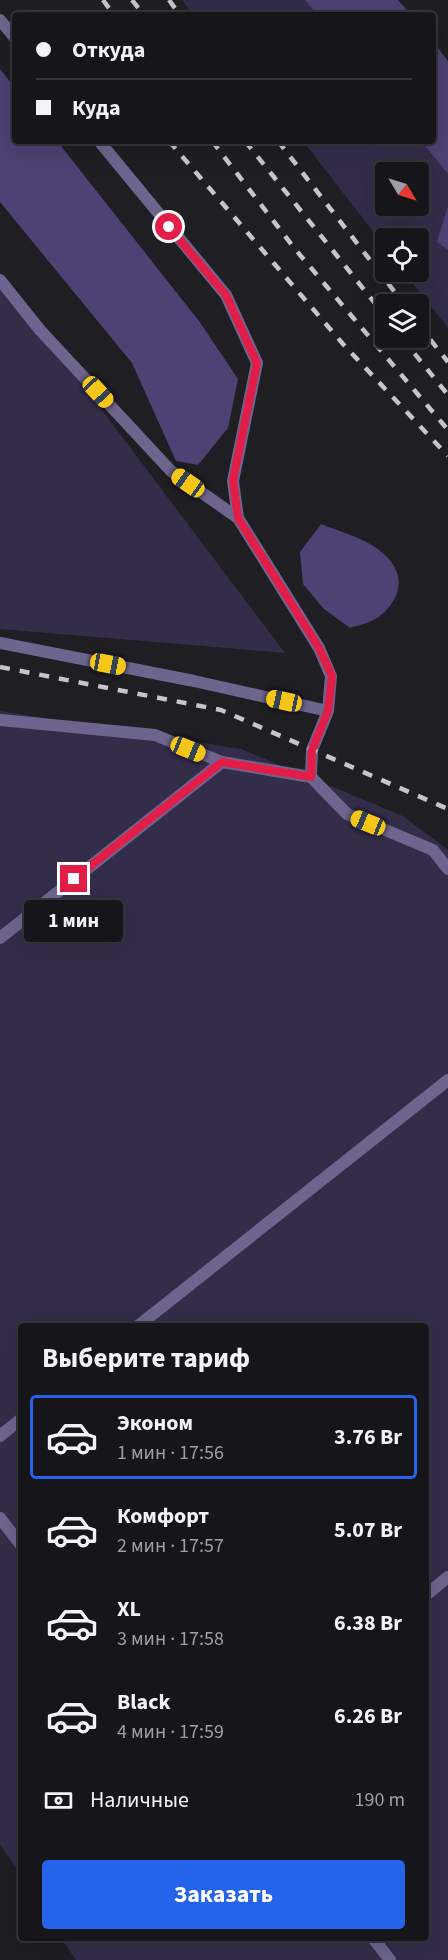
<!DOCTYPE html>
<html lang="ru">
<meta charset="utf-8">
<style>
body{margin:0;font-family:"Source Sans 3",sans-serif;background:#232327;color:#f1f3f6;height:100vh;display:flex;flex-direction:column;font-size:22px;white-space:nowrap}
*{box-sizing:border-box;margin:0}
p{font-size:20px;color:#9e9fa2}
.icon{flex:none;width:33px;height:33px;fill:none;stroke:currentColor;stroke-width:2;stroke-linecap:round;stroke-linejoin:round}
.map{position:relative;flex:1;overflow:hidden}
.details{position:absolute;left:18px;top:1323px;width:411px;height:618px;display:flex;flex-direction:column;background:#16161a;border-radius:6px;box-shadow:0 6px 24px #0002,0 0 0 2px #353539}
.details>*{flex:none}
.banner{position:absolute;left:12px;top:12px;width:424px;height:132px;border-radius:6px;box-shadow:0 6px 24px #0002,0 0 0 2px #353539;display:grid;align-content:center;height:132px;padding:0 24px;background:#16161a}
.needle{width:39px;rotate:128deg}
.fabs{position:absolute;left:375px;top:162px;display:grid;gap:12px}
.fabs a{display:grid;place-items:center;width:54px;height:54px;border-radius:6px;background:#16161a;box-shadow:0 6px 24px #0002,0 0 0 2px #353539;font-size:30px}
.end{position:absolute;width:27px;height:27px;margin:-14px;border:8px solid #e11d48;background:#fff;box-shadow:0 0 0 3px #fff}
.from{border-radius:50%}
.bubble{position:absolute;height:42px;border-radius:6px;background:#16161a;box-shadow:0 6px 24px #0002,0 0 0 2px #353539;font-size:20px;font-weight:700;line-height:42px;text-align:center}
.car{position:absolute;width:18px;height:36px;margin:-18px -9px;border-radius:8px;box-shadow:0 0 4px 2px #0007;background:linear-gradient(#f5c518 24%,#345 0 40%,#f5c518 0 76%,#345 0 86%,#f5c518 0)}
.banner b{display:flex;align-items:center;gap:21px;height:57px;font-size:22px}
.banner b+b{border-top:2px solid #353539}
.banner i{width:15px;height:15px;background:#f1f3f6}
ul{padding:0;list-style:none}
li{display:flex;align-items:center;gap:18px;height:84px;margin:0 12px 9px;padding:0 12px;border:3px solid transparent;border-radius:6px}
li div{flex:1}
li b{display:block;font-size:22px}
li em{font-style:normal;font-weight:700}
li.selected{border-color:#2563eb}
li>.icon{width:54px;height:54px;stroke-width:1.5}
h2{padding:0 24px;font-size:27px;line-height:72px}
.pay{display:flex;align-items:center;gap:15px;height:66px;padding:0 24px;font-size:22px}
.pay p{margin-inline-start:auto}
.primary-button{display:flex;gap:12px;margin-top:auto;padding:12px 24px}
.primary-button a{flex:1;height:69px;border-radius:6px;background:#2563eb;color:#fff;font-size:24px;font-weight:700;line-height:69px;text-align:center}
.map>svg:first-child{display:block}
.green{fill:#332d4a;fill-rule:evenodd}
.forest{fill:#4d4273}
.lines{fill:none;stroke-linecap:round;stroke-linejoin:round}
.lane{stroke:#6d658d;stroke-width:12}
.rail{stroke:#c6c6c9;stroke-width:4.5;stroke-dasharray:10 10;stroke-linecap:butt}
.route{stroke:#e11d48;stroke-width:8}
</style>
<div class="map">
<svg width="448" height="1960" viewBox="0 0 448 1960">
<rect width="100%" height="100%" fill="#1e1e23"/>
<path class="green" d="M182,0H305L317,15H193Z
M303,141H421L448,174V206L438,241L448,250V328L404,272H418V238H386L385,247ZM386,172H418V206H386Z
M0,275L285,653L0,629Z
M0,711L241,749L403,816L448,850V1960H76L61,1938H426V1326H21V1876L0,1844Z"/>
<path class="forest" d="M305,0H398L411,15H317Z
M434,43L448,61V174L421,141H434Z
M0,69L15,88V141H57L199,321L238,379L228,428L198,465L176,461L132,363L0,202Z
M448,206V250L437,242Z
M321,524C336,530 351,534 364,541C399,558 413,588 380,616C373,622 359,625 350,628L324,609L303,584L300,552Z"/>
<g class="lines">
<path class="lane" d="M0,20L15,38
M99,141L226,295L257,363L233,481L238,518L319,648L331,676L328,711L312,750L311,777L347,814L433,850L448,869
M0,280L40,330L171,471L238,518
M0,643L194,681L328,711
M0,720L155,735L222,762
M0,938L222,762L311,777
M138,1326L448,1080
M0,1436L21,1419
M0,1518L21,1545
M426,1595L448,1577
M373,1938L390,1960"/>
<path class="rail" d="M103,0L114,15
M132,0L144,15
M169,0L180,15
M169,141L343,344L448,456
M212,141L295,249L448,430
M245,141L386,317
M278,141L404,304
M418,324L448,362
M402,338L448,395
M0,667L221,710L448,809"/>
</g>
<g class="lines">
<path class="route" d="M74,879L222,762L311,777L312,750L328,711L332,676L319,648L238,518L233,480L257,363L226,295L169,227"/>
</g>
</svg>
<div class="fabs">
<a><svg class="needle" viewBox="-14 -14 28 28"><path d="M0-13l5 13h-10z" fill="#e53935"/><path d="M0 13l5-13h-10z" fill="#9e9fa2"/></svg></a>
<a><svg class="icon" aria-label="locate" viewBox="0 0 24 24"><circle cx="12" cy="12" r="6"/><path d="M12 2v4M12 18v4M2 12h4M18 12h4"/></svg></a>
<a><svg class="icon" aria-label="layers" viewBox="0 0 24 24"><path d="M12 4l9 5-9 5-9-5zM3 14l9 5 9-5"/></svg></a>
</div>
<i class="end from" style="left:169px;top:227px"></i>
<i class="end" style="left:74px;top:879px"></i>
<div class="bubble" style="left:24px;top:900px;width:99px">1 мин</div>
<i class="car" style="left:98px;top:392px;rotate:137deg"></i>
<i class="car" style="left:188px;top:483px;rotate:305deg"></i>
<i class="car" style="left:108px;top:664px;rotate:101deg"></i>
<i class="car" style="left:284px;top:701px;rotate:282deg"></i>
<i class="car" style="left:188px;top:749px;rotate:112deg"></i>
<i class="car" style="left:368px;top:823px;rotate:292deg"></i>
<div class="banner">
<b><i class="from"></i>Откуда</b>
<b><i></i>Куда</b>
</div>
<section class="details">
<h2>Выберите тариф</h2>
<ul>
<li class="selected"><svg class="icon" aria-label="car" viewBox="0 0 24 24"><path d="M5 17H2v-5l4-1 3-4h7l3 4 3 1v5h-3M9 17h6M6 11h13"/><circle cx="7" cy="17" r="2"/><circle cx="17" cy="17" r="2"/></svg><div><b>Эконом</b><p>1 мин · 17:56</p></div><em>3.76 Br</em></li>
<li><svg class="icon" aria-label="car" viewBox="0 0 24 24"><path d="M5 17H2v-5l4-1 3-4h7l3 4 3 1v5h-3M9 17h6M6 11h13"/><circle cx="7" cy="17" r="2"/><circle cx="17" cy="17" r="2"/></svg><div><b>Комфорт</b><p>2 мин · 17:57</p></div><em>5.07 Br</em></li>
<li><svg class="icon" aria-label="car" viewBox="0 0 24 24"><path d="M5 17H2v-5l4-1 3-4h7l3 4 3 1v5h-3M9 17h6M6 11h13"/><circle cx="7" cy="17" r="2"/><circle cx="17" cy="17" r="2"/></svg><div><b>XL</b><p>3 мин · 17:58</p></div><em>6.38 Br</em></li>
<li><svg class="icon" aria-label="car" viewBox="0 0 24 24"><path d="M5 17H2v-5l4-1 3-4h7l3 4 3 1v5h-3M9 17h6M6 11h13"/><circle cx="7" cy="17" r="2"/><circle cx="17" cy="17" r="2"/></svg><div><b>Black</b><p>4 мин · 17:59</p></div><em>6.26 Br</em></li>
</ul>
<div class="pay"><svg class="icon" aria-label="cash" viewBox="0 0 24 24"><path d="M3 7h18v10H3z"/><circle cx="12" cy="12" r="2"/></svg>Наличные<p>190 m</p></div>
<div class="primary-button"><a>Заказать</a></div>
</section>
</div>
